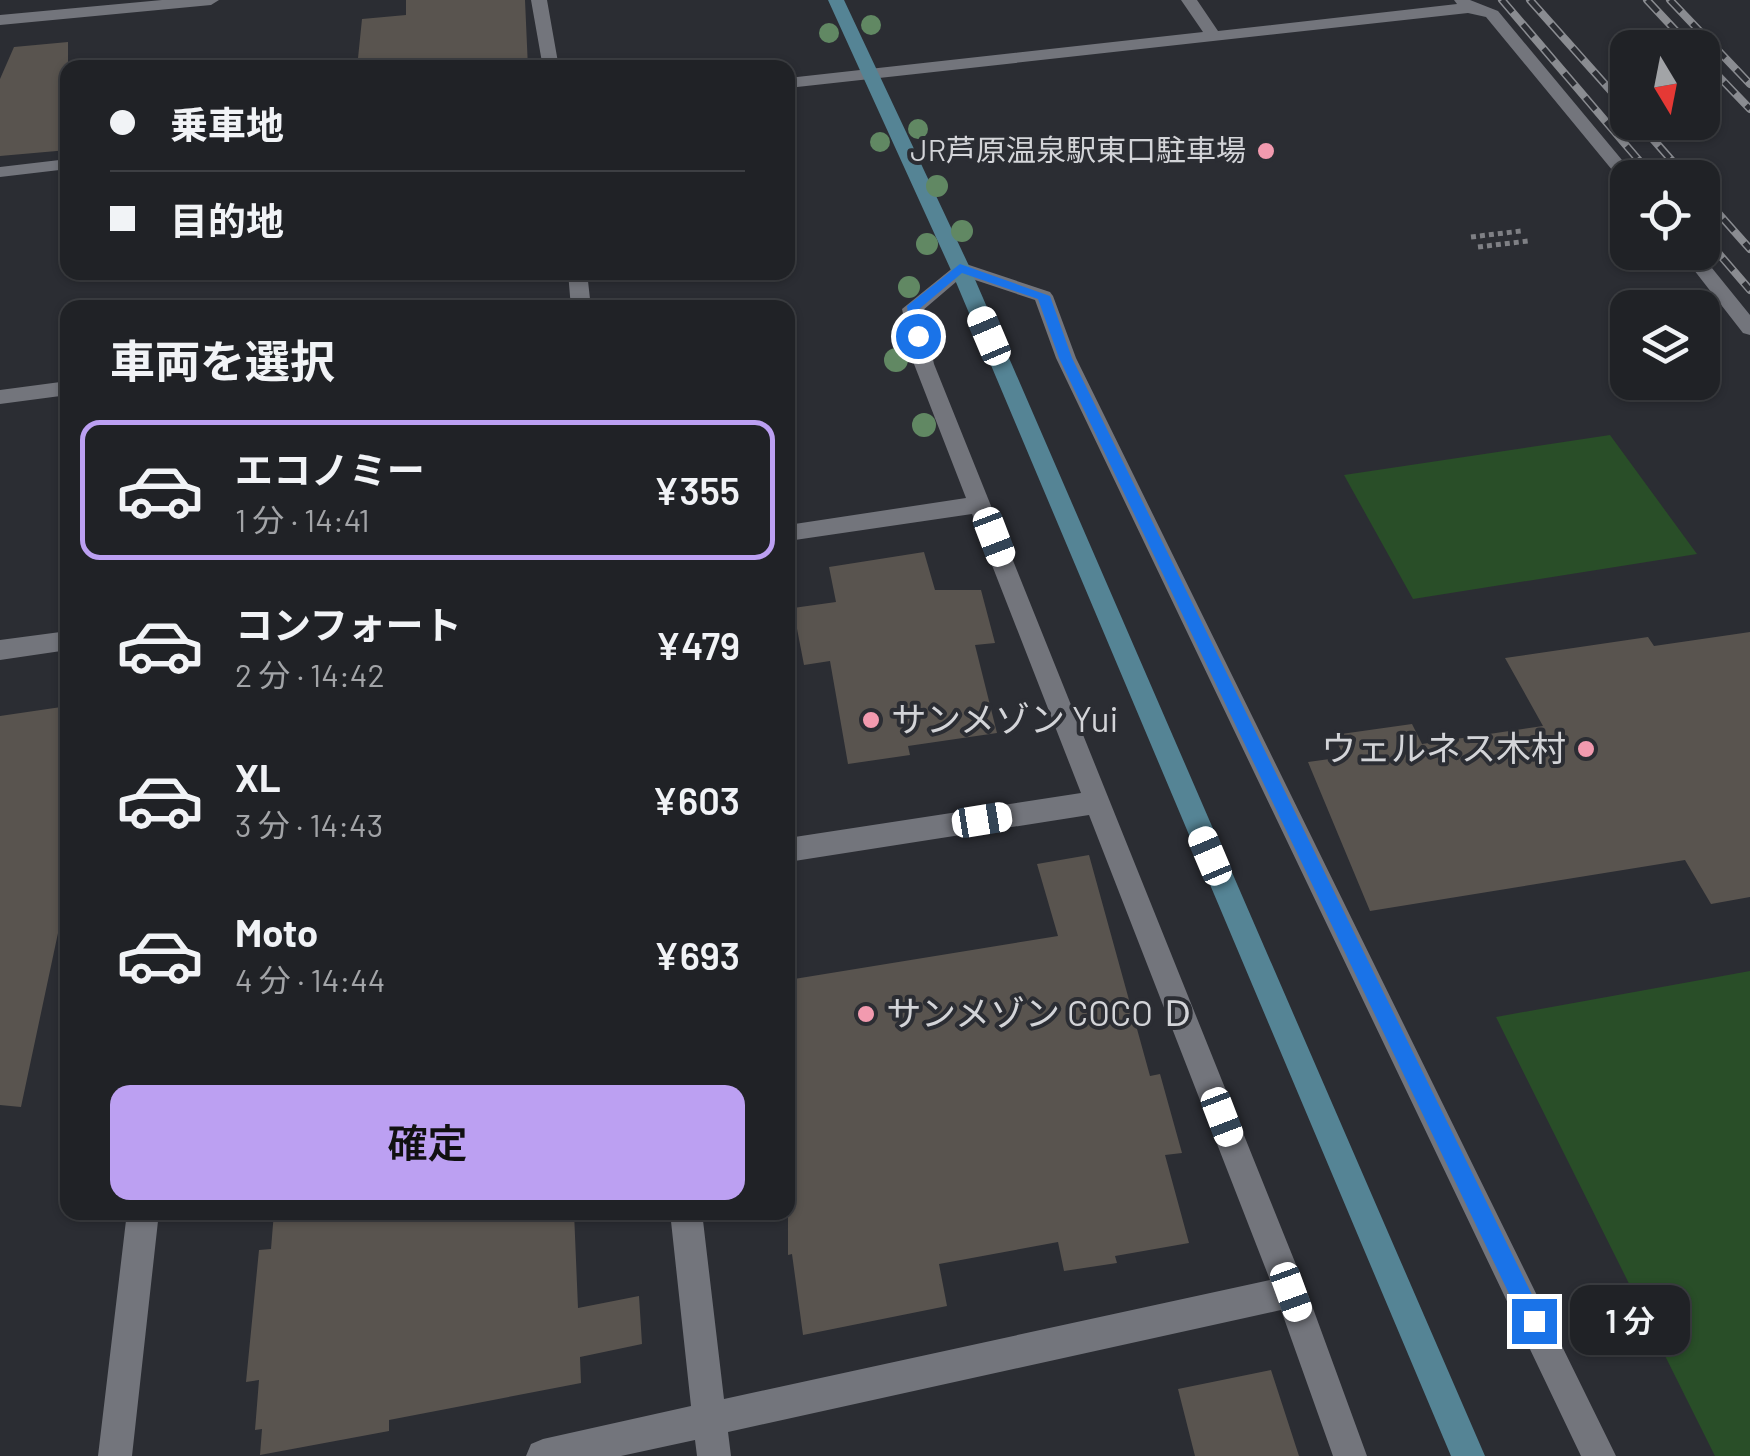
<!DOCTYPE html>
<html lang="ja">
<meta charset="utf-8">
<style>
body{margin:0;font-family:Barlow,"Noto Sans JP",sans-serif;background:#2d2f32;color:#f1f3f6;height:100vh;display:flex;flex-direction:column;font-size:38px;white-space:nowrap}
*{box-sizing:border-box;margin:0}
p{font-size:32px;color:#a2a4a7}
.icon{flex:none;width:55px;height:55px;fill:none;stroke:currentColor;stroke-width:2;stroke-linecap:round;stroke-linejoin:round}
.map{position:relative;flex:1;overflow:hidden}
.panel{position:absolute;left:60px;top:300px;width:735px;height:920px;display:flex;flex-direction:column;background:#202226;border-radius:20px;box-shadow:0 2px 8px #0004,0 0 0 2px #3d3f43}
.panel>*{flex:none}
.hud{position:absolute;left:60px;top:60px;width:735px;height:220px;border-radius:20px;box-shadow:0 2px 8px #0004,0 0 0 2px #3d3f43;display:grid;align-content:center;height:220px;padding:0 50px;background:#202226}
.needle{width:65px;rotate:170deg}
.fabs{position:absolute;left:1610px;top:30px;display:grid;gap:20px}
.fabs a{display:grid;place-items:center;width:110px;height:110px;border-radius:20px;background:#202226;box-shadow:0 2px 8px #0004,0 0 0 2px #3d3f43;font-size:50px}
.end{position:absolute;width:45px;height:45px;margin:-22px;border:12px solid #1a73e8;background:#fff;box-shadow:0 0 0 5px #fff}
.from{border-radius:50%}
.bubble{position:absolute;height:70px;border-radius:20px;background:#202226;box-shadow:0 2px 8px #0004,0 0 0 2px #3d3f43;font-size:32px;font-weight:600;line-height:70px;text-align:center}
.car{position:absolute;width:30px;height:60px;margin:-30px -15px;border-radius:12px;box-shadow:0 0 8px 2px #0007;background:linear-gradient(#fff 24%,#345 0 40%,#fff 0 76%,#345 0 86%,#fff 0)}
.hud b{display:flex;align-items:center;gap:35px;height:95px;font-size:38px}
.hud b+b{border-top:2px solid #3d3f43}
.hud i{width:25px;height:25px;background:#f1f3f6}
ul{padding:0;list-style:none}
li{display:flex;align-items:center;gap:30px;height:140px;margin:0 20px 15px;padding:0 30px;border:5px solid transparent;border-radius:20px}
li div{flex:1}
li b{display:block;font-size:38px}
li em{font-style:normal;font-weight:600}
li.selected{border-color:#bca0f2}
li>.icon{width:90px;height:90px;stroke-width:1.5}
h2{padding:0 50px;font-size:45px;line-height:120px}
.primary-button{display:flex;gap:20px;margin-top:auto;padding:20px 50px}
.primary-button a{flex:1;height:115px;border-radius:20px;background:#bca0f2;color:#111;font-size:40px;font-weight:600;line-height:115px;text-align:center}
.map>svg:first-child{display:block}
.green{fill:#294e28}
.building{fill:#59544f}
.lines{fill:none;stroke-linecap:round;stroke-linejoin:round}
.path{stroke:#7f8085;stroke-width:5;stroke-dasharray:5 4;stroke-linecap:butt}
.street{fill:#73757c;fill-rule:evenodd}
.secondary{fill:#558495;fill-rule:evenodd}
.rail-casing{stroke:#8a8c91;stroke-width:8}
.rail{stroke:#2b2d33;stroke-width:5;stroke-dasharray:16;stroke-linecap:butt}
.tree{fill:#618863}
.route{fill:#1a73e8}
.poi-dot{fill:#f29aaf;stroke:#2b2d33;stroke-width:4}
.labels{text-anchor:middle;stroke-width:8;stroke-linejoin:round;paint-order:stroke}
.far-poi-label{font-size:30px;fill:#d3d4d8;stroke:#2b2d33;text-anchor:end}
.poi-label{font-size:35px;fill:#d3d4d8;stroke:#2b2d33;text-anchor:start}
</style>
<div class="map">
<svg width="1750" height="1456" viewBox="0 0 1750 1456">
<rect width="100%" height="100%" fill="#2b2d33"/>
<path class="green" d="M1610,435L1697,554L1413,599L1344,475Z
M1750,971V1456H1715L1496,1017Z"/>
<path class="building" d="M406,0H525L528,68H357L362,19L406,15Z
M68,42V150L0,156V79L14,47Z
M924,552L935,590H981L995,643L975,645L997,733L908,746L910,755L848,764L830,661L804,665L793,608L836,602L829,567Z
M1750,632V897L1711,904L1685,860L1370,911L1308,762L1344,757L1334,735L1412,724L1422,744L1543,726L1505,658L1648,637L1654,646Z
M68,706V886L21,1107L0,1105V716Z
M1089,855L1150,1076L1160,1074L1182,1153L1165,1155L1189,1243L1115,1256L1117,1263L1064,1271L1058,1242L939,1264L947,1306L803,1335L792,1254L788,1255V980L1058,936L1037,864Z
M274,1212H574L578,1308L639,1296L642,1344L580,1357L581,1383L389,1420V1431L260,1455L262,1429L255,1430L259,1380L246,1382L259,1250L271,1249Z
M1271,1370L1299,1456H1195L1178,1389Z"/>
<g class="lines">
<path class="path" d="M1471,237L1521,231
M1478,247L1528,241"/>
<path class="street" d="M162,0H219L211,5L0,25V15Z
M531,0H547L559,68H543Z
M1181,0H1197L1218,31L1457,4L1454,0H1470L1498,11L1637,178L1622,182L1486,17L1468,13L788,88V78L1203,32Z
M68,159V169L0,177V167Z
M1680,252H1699L1750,315V335L1743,333Z
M960,262L1050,292L1053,296L1076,358L1616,1456H1581L1056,358L1035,300L963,276L922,311L934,364L1307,1292L1367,1456H1333L1281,1310L728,1432L731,1456H697L695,1440L621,1456H526L531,1444L543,1439L691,1406L670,1212H702L724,1399L1270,1280L1089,815L788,862V838L1081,793L972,514L788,541V525L966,498L914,364L902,309Z
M568,272H587L591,308H571Z
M68,381V395L0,404V390Z
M68,631V650L0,660V640Z
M127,1212H159L132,1456H98Z"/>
<path class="secondary" d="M828,0H844L970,268L1485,1456H1451L950,268Z"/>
<defs>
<path id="rail" d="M1502,0L1654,178
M1530,0L1628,110
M1647,0L1692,48
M1670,0L1750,84
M1702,59L1750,109
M1638,122L1687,178
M1702,195L1750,249
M1702,234L1750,290"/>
</defs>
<use href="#rail" class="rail-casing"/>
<use href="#rail" class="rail"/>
</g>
<g class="tree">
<circle cx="871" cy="25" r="10"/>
<circle cx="829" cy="33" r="10"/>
<circle cx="918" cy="129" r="10"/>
<circle cx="880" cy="142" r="10"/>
<circle cx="937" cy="186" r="11"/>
<circle cx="962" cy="231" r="11"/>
<circle cx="927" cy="244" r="11"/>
<circle cx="909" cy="287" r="11"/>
<circle cx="896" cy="360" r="12"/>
<circle cx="924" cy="425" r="12"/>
</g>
<path class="route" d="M960,264L1050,296L1072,358L1541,1313V1329H1526L1059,358L1038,299L962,273L918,310L924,336L918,341L911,336L907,306Z"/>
<g class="poi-dot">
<circle cx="1266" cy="151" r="10"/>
<circle cx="871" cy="720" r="10"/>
<circle cx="1586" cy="749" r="10"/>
<circle cx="866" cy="1014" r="10"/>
</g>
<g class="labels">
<g class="far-poi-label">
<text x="1246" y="161">JR芦原温泉駅東口駐車場</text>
</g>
<g class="poi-label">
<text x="891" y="732">サンメゾン Yui</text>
<text x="1566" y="761" text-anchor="end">ウェルネス木村</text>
<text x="886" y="1026">サンメゾン COCO Ｄ</text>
</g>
</g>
</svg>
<div class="fabs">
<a><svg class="needle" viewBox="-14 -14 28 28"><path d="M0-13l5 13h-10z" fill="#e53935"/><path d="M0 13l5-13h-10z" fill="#a2a4a7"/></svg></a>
<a><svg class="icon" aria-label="locate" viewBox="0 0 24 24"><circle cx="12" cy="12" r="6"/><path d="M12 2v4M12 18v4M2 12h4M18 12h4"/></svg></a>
<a><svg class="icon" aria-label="layers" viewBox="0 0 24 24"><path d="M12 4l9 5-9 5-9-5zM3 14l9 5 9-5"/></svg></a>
</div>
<i class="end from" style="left:918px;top:336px"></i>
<i class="end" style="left:1534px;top:1321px"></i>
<div class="bubble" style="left:1570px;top:1285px;width:120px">1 分</div>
<i class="car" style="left:989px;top:336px;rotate:337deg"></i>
<i class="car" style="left:994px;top:537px;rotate:159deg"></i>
<i class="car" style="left:982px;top:820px;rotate:81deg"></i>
<i class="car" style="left:1210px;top:856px;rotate:337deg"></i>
<i class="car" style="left:1222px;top:1117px;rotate:159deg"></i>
<i class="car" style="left:1291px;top:1292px;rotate:160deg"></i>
<div class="hud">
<b><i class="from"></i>乗車地</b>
<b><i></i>目的地</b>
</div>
<section class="panel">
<h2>車両を選択</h2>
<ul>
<li class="selected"><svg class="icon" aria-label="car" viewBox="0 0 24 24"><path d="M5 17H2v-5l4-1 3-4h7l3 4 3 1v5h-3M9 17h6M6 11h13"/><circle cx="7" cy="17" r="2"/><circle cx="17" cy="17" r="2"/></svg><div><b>エコノミー</b><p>1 分 · 14:41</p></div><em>¥355</em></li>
<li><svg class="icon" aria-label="car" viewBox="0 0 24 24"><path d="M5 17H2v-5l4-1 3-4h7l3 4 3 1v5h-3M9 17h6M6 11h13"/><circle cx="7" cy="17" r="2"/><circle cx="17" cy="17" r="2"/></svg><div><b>コンフォート</b><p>2 分 · 14:42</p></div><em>¥479</em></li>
<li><svg class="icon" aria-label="car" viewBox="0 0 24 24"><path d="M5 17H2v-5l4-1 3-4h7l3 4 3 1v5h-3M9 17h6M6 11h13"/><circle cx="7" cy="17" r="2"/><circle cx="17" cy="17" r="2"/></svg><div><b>XL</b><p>3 分 · 14:43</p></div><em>¥603</em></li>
<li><svg class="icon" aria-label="car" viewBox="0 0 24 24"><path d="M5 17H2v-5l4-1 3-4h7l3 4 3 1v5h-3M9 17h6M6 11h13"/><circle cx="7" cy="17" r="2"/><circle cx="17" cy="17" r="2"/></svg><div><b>Moto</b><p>4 分 · 14:44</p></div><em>¥693</em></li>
</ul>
<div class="primary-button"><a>確定</a></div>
</section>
</div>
